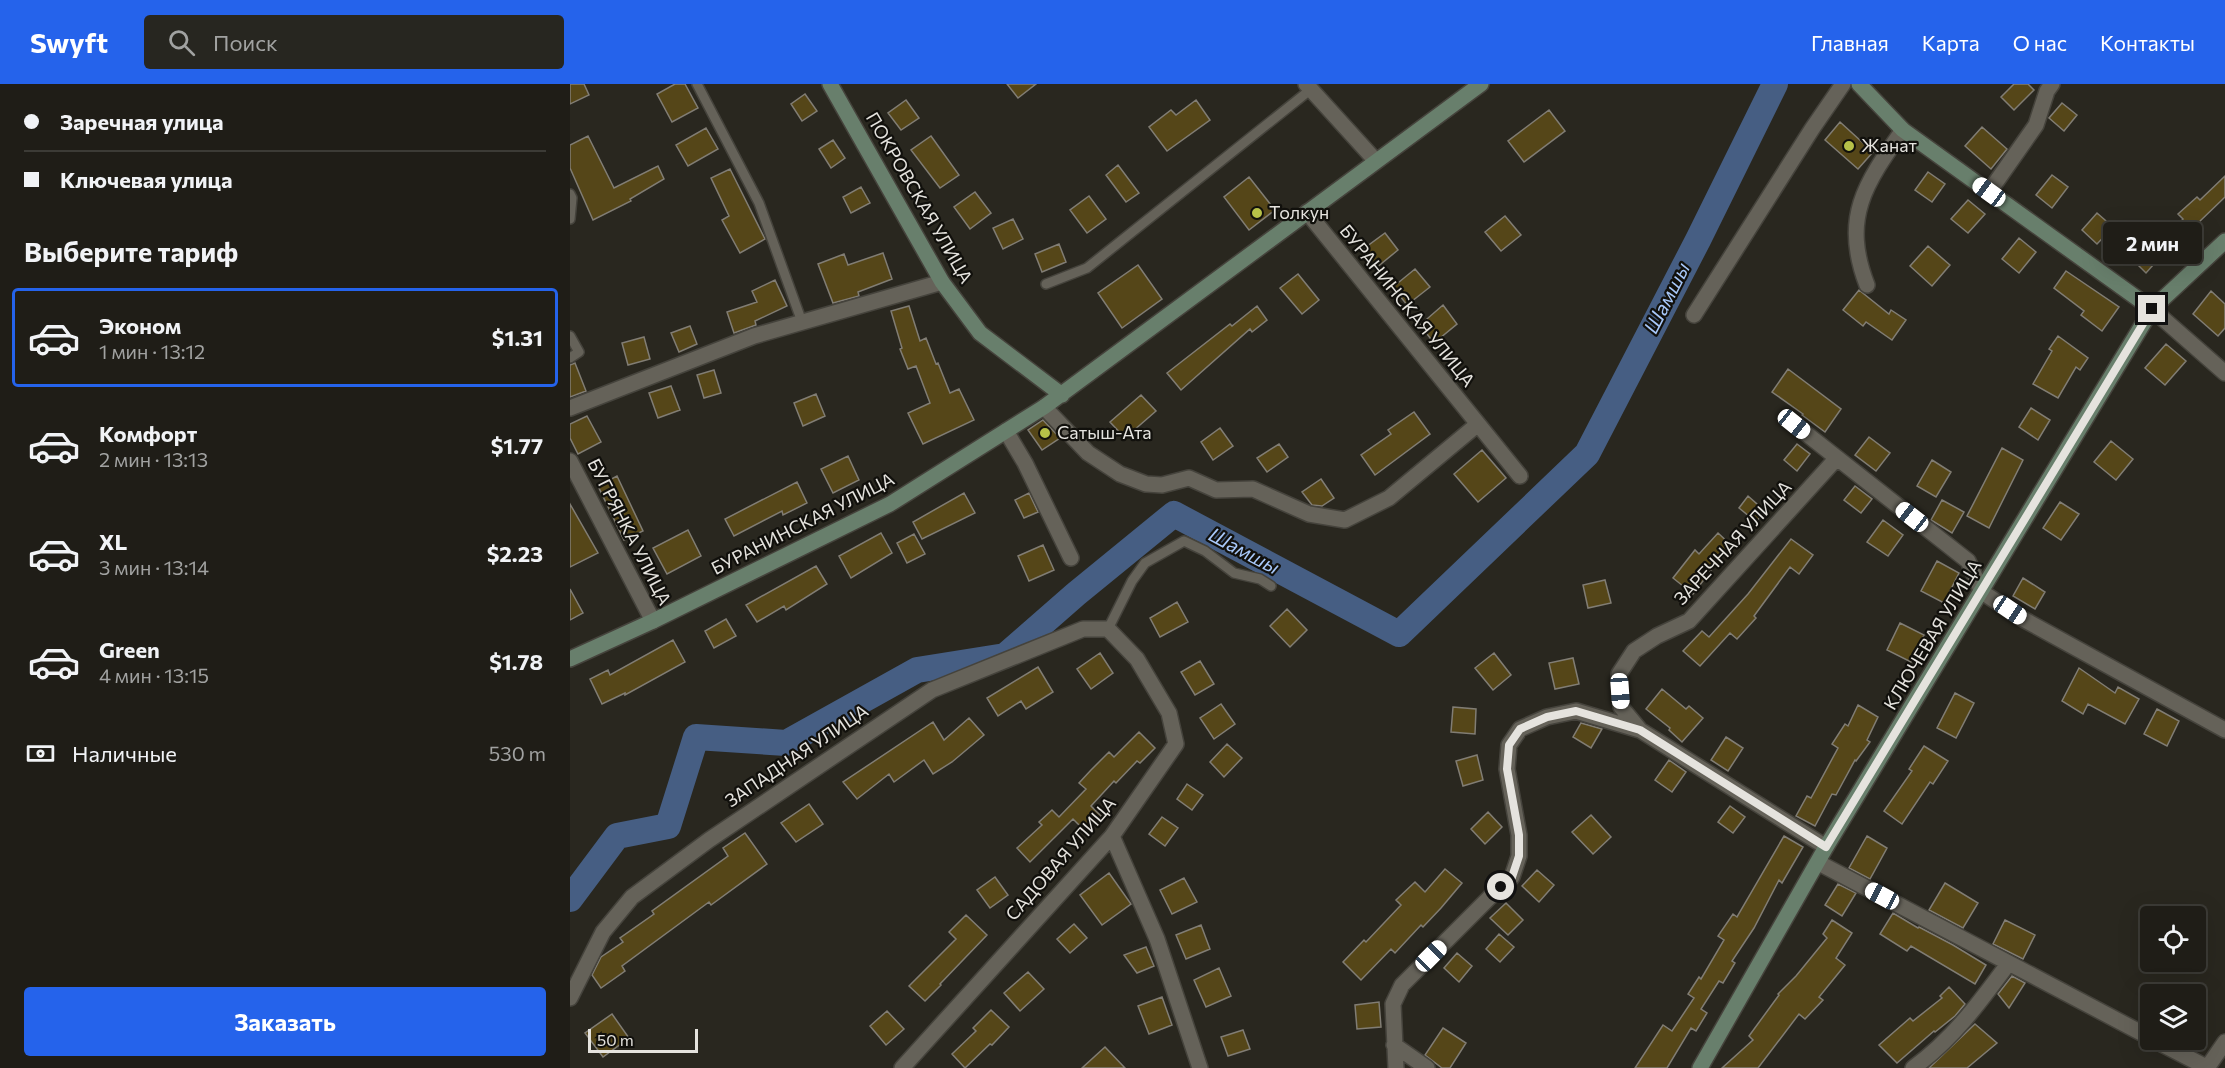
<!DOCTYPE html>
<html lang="ru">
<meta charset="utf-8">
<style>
body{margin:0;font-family:Commissioner,sans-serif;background:#272620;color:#f1f3f6;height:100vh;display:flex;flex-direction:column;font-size:22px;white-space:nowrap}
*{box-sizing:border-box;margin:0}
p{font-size:20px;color:#a1a2a1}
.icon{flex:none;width:33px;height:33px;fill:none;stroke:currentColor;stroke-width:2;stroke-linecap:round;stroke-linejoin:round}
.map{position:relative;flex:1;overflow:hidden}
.drawer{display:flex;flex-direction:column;background:#1f1d17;width:570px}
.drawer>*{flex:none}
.top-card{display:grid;align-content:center;height:132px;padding:0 24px;background:#1f1d17}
.tools{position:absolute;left:1570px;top:822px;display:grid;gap:12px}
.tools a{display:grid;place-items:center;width:66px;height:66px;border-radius:6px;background:#1f1d17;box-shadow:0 6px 24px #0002,0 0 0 2px #3c3b36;font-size:30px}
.scale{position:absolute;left:18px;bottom:15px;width:110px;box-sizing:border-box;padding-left:6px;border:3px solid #e5e3de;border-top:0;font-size:16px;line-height:21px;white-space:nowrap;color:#e5e3de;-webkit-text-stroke:4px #11100c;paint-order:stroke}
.end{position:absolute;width:27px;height:27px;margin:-14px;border:8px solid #e5e3de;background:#111;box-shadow:0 0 0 3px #111}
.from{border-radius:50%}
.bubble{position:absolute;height:42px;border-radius:6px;background:#1f1d17;box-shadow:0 6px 24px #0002,0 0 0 2px #3c3b36;font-size:20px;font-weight:700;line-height:42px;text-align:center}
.car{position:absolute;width:18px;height:36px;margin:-18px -9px;border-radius:8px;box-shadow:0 0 4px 2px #0007;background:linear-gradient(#fff 24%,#345 0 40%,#fff 0 76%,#345 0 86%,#fff 0)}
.top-card b{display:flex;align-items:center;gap:21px;height:57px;font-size:22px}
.top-card b+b{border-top:2px solid #3c3b36}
.top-card i{width:15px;height:15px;background:#f1f3f6}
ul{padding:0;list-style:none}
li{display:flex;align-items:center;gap:18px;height:99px;margin:0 12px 9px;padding:0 12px;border:3px solid transparent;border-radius:6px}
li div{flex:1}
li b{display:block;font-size:22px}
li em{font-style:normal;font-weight:700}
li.active{border-color:#2563eb}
li>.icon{width:54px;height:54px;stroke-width:1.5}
h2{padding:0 24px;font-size:27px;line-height:72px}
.pay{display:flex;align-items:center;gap:15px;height:66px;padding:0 24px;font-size:22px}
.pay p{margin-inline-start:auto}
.cta{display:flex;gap:12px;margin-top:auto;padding:12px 24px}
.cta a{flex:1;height:69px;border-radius:6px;background:#2563eb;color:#fff;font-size:24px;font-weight:700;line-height:69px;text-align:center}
header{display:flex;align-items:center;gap:36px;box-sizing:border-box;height:84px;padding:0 30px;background:#2563eb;color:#fff}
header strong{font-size:28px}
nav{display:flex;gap:33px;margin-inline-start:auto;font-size:21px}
.search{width:420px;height:54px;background:#272620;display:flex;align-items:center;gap:15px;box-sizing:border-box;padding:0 21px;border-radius:6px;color:#a1a2a1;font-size:22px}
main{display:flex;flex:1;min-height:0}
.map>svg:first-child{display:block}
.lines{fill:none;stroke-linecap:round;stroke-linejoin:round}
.river{stroke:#465e83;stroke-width:26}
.building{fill:#554618;stroke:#817d74;stroke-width:1.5}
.lane-casing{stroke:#45433c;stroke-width:12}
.street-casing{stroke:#45433c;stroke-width:18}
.secondary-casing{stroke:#45433c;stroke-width:18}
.lane{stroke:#656259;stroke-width:9}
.street{stroke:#656259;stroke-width:15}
.secondary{stroke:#687f6c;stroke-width:15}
.route{stroke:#e5e3de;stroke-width:8}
.poi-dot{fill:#b7c148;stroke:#11100c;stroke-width:2}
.labels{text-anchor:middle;stroke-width:4.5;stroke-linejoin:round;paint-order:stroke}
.poi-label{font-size:18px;fill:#e5e3de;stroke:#11100c;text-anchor:start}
.street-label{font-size:18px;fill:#e5e3de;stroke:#11100c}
.water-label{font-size:20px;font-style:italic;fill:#a8c8f9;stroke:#11100c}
</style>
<header>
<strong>Swyft</strong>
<div class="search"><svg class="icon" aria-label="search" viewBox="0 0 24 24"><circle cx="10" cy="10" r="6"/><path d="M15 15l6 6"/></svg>Поиск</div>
<nav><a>Главная</a><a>Карта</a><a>О нас</a><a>Контакты</a></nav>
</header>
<main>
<section class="drawer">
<div class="top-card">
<b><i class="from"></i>Заречная улица</b>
<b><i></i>Ключевая улица</b>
</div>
<h2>Выберите тариф</h2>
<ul>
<li class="active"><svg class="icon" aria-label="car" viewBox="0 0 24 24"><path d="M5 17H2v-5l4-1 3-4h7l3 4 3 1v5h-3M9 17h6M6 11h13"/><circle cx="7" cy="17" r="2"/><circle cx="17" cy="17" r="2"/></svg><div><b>Эконом</b><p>1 мин · 13:12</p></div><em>$1.31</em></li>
<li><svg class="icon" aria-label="car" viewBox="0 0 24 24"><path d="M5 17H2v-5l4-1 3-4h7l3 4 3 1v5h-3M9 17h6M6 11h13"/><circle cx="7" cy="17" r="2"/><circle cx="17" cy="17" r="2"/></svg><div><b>Комфорт</b><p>2 мин · 13:13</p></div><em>$1.77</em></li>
<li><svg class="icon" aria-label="car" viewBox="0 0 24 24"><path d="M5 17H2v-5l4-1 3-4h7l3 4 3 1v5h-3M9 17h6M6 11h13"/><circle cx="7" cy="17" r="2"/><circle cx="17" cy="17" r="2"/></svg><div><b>XL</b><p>3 мин · 13:14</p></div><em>$2.23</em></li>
<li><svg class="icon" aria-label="car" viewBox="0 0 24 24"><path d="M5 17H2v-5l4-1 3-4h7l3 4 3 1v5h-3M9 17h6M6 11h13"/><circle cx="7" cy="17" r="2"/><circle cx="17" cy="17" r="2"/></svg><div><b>Green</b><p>4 мин · 13:15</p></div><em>$1.78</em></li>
</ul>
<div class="pay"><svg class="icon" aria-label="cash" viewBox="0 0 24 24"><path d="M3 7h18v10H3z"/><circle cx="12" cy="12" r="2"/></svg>Наличные<p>530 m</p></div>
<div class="cta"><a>Заказать</a></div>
</section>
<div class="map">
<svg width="1655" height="984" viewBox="0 0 1655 984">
<rect width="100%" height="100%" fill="#29271f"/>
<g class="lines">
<path class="river" d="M0,815L47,752L98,742L126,653L216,659L347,586L435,572L506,510L604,430L829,550L1017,370L1128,156L1205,0"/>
</g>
<path class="building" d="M0,0H14L19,11L0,20Z
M105,0H115L128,24L102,38L87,10Z
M437,0H466L448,14Z
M1444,0H1458L1464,6L1444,26L1431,13Z
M235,10L247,27L232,37L221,20Z
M336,16L349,34L331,46L318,29Z
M626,16L640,36L597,67L579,43L601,26L606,31Z
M1492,19L1507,31L1494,47L1479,34Z
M979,26L995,47L954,78L938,57Z
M1270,38L1303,68L1288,85L1255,56Z
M1412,43L1437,65L1421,85L1395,62Z
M136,44L148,65L118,82L106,61Z
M18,52L44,104L88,82L94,95L60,115L61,117L23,136L0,84V61Z
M361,52L389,91L370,104L341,66Z
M263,56L275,74L261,84L249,65Z
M548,81L569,109L556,118L536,91Z
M160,85L195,155L170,169L152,136L159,132L141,94Z
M1358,88L1375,100L1362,118L1345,106Z
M1482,91L1498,103L1482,124L1466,111Z
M1655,92V113L1601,165L1599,163L1596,166L1589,160L1613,135L1608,130L1627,113L1630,116Z
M679,93L705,126L679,146L654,113Z
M291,103L300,119L281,129L273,113Z
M405,108L421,129L400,145L384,123Z
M519,112L536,135L517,149L500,126Z
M1398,116L1415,130L1398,149L1381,135Z
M1527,129L1543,143L1527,160L1512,146Z
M935,132L951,151L931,167L915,148Z
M443,135L453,155L433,165L423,144Z
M815,149L828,166L806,184L792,166Z
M1449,154L1466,168L1449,189L1432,175Z
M1578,157L1592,171L1576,189L1561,174Z
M489,160L496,178L472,188L465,170Z
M1358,162L1380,181L1362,202L1340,182Z
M313,169L322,195L288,208L289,212L263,219L248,180L274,170L278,181Z
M568,181L592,215L552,244L528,209Z
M845,185L860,203L837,221L823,203Z
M1496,187L1549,223L1532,247L1511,231L1514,227L1484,204Z
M728,190L749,216L732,230L710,204Z
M205,196L217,222L185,237L186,241L164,249L157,228L187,218L182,207Z
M1289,206L1319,230L1321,226L1336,236L1322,256L1296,238L1293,242L1273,226Z
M1641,207L1655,220V244L1648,252L1623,230Z
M873,221L887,240L864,259L850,241Z
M339,222L350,257L356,254L366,280L368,279L380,309L389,305L404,336L353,360L338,329L360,319L346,282L338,285L330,265L332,264L321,227Z
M687,222L697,236L682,248L680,245L611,306L597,289L660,240L662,242Z
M120,242L127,260L109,268L101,249Z
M1488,252L1518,274L1510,286L1506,283L1488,314L1463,300L1482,267L1479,265Z
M74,253L80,275L58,281L52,259Z
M1596,260L1616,277L1595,301L1575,284Z
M5,279L16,307L0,313V281Z
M1218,285L1271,325L1255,348L1232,331L1233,330L1202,308Z
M144,286L151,309L134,314L127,291Z
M101,302L110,326L88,334L79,309Z
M246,310L255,332L233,342L224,319Z
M571,311L586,327L555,354L540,338Z
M1461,324L1480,336L1468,356L1449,343Z
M844,328L860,350L805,391L791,371L821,350L818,346Z
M17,332L31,358L8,370L0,354V340Z
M473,336L490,354L472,366L458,346Z
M650,344L663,362L643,376L631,358Z
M1299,353L1320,369L1306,387L1285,371Z
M1541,357L1563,375L1546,396L1524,378Z
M709,360L718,373L697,388L687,374Z
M1227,360L1240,370L1227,387L1214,376Z
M1432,364L1453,376L1419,444L1397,432Z
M912,366L936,394L908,418L884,390Z
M278,372L289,396L263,409L251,385Z
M1362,376L1381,388L1366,413L1347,402Z
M47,392L73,447L54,456L28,402Z
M751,395L764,414L752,422L742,421L732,408Z
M227,398L237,419L213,431L212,427L164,452L155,435Z
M1285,402L1302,415L1291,429L1274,416Z
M394,409L405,429L352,455L343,438Z
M459,409L468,428L454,434L445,416Z
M1178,412L1195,427L1186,438L1169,424Z
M1372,416L1394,428L1382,449L1361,436Z
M1490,418L1509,430L1491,456L1473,444Z
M0,420L28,469L0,483Z
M1313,436L1333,451L1318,472L1297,458Z
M118,446L131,472L97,490L83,464Z
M311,449L322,469L281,494L269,472Z
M1148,449L1163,463L1149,476L1123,510L1103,494L1125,466L1129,470Z
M344,450L355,470L337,479L327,459Z
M1221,455L1243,471L1229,490L1220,483L1184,532L1186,534L1167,555L1160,549L1130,582L1113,567L1132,547L1139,553L1178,510Z
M473,461L484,486L459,497L448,472Z
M1367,477L1389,489L1374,519L1351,507Z
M246,482L257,500L216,526L214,522L187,538L176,521Z
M1453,494L1475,508L1465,525L1443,512Z
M1035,496L1041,519L1018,524L1013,501Z
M0,505L13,529L0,536Z
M607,518L618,538L590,553L580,534Z
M717,525L737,546L720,563L700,542Z
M156,535L166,552L144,564L135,547Z
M1330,539L1354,551L1341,578L1317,566Z
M103,556L115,578L55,611V609L32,620L20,595L38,586L40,591Z
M530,569L543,589L521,605L507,585Z
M924,569L941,591L923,606L905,584Z
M1003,574L1009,600L985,605L979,579Z
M630,577L644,600L625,611L611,588Z
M468,583L483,608L456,625L451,617L428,632L417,614Z
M1509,584L1545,609L1548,603L1569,615L1555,640L1518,620L1513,630L1492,617Z
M1092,605L1116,625L1119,622L1133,634L1112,658L1099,646L1100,644L1076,625Z
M1385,609L1404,619L1386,654L1367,644Z
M651,620L665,640L644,655L630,634Z
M1288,621L1308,633L1297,656L1300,658L1286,677L1285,676L1266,711L1262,710L1245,742L1226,732L1237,712L1241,714L1268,664L1262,660L1275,640L1278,642Z
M883,623L906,625L905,650L881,648Z
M1587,625L1609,637L1597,662L1574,650Z
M399,634L414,651L382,678L363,690L354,676L324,698L319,690L287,715L273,698L363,638L374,656Z
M1011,639L1032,645L1021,664L1003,653Z
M569,648L585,664L570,679L567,677L546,699L544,697L521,722L531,732L516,748L503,735L460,778L447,764L472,741L469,738L482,726L489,733L516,705L509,699L521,686L539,668L544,673Z
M1156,653L1173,664L1158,687L1141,676Z
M657,660L672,674L654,693L640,678Z
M1354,662L1378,677L1363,700L1360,698L1332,740L1314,727L1342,687L1339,685Z
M907,671L913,696L893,702L886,677Z
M1099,676L1116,688L1102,708L1085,696Z
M617,700L633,711L622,726L607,715Z
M239,720L253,740L226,758L211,739Z
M1160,722L1175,733L1163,749L1148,738Z
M918,728L932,743L915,760L901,745Z
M1021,731L1041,753L1023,770L1002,748Z
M592,733L608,744L595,762L579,750Z
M175,749L197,780L141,821L139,818L52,882L55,887L31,904L22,891L31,873L53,858L50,854L84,830L82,827L158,772L153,764Z
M1214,752L1233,763L1212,799L1209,796L1184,844L1162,877L1165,879L1153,899L1149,897L1131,925L1137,929L1126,947L1121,944L1097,984H1065L1093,941L1102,947L1124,914L1118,910L1129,893L1131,895L1154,856L1148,852L1163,830L1167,833Z
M1297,752L1317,764L1300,795L1279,784Z
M875,785L892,799L871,824L853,843L851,841L825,869L821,865L791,896L773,878L794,856L796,858L831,821L826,816L845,798L855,808Z
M967,786L984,801L969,818L952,802Z
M539,789L561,820L532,841L510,811Z
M425,793L438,811L420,824L407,806Z
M614,794L627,818L602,830L590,806Z
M1375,799L1408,819L1393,844L1359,826Z
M1268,800L1286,809L1272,832L1255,821Z
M936,819L953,836L938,851L920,834Z
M1323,829L1348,844L1349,843L1383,861L1416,881L1405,900L1341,862L1337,867L1310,850Z
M396,831L417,851L370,900L371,901L355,917L339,902L386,855L379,848Z
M1262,836L1282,849L1266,874L1275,881L1249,913L1253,916L1235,935L1229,930L1188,984H1152L1183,956L1179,952L1209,911L1208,910L1226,892L1257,854L1253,850Z
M1435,836L1465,851L1453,875L1423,860Z
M504,840L517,854L500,869L487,855Z
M631,841L640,865L616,875L606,851Z
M929,850L944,863L930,878L916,865Z
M576,863L584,882L567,889L554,871Z
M887,869L902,882L889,898L874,884Z
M649,884L661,912L636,923L624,896Z
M458,888L474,905L450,927L434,909Z
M1442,892L1455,899L1439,924L1428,910Z
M1379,903L1395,920L1385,932L1365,948L1364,947L1327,979L1309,961L1340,934L1343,937L1372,914L1370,912Z
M592,913L602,941L579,950L568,922Z
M809,918L811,943L787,945L785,921Z
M421,926L439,943L422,961L420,960L395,984L382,970L406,947L403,944Z
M317,927L334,945L316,961L300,942Z
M42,930L59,954L33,973L15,949Z
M1405,940L1427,959L1397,984H1359Z
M873,944L896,959L880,984H872L855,971Z
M673,946L680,965L658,972L651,953Z
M535,963L555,984H512Z"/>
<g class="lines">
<defs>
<path id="lane" d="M127,0L189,119L232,238
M0,110L2,114L0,135
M476,200L517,184L740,6
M0,252L9,268L0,274
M538,545L562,497L575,479L614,457L635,467L664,489L690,495L701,502"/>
<path id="street" d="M736,0L805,76
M1419,108L1466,41L1477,7L1482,0
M737,128L950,392
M1297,201C1271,134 1295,100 1333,46
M1582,225L1655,289
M1124,231L1242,45L1273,0
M474,323L518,369L550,390L576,400L592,401L619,394L646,406L683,405L739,430L775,436L819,414L908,340
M0,324L184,252L372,198
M1224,340L1398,477L1412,508L1453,535L1655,646
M436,347L455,379L501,474
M0,377L83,537
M1070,646L1051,623L1049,590L1064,567L1087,552L1119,537L1266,375
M542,752L587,855L630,984
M1249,779L1581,954
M0,914L33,848L62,813L139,756L362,606L513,545H538L567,575L599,629L606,660L542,752L332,984
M1584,956L1638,984
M824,961L857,984
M826,984L823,920L832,901L920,813L942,793L949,772V751L937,685L939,661L950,645L977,633L1006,627L1070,646L1256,763
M1343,984C1382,956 1410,918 1438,880
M1637,984L1655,958"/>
<path id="secondary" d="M260,0L372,198L410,249L492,311
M1289,0L1333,46L1582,225
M0,575L83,537L320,420L474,323L911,0
M1130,984L1256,763L1582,225L1655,157"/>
</defs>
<use href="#lane" class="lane-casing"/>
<use href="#street" class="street-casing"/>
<use href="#secondary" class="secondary-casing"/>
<use href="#lane" class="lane"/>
<use href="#street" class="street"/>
<use href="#secondary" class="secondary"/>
</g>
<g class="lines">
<path class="route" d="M931,803L942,793L949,772V751L937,685L939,661L950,645L977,633L1006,627L1070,646L1256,763L1582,225"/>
</g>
<g class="poi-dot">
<circle cx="1279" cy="62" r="6"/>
<circle cx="687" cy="129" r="6"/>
<circle cx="475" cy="349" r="6"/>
</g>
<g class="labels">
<g class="poi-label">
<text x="1291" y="68">Жанат</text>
<text x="699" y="135">Толкун</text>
<text x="487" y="355">Сатыш-Ата</text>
</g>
<g class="street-label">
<text transform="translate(349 114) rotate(60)" y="6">ПОКРОВСКАЯ УЛИЦА</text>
<text transform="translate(837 222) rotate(51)" y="6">БУРАНИНСКАЯ УЛИЦА</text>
<text transform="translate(233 440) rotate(-27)" y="6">БУРАНИНСКАЯ УЛИЦА</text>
<text transform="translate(59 448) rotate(63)" y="6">БУГРЯНКА УЛИЦА</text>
<text transform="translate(1163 459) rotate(-47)" y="6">ЗАРЕЧНАЯ УЛИЦА</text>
<text transform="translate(1363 551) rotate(-59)" y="6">КЛЮЧЕВАЯ УЛИЦА</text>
<text transform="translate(227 672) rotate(-34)" y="6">ЗАПАДНАЯ УЛИЦА</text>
<text transform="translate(491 775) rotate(-49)" y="6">САДОВАЯ УЛИЦА</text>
</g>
<g class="water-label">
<text transform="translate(1097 214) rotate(-63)" y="7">Шамшы</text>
<text transform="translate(674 467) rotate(28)" y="7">Шамшы</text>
</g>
</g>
</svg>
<div class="tools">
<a><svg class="icon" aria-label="locate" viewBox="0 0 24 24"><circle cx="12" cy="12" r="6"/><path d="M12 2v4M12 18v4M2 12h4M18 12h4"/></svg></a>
<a><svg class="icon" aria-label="layers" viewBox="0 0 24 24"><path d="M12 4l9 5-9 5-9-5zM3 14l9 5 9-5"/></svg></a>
</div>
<div class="scale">50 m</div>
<i class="end from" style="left:931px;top:803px"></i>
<i class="end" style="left:1582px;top:225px"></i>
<div class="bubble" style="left:1533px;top:138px;width:99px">2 мин</div>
<i class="car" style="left:1419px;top:108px;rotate:306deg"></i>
<i class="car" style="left:1224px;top:340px;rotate:129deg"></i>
<i class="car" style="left:1342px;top:433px;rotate:308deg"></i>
<i class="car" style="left:1440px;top:526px;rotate:124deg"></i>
<i class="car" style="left:1050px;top:607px;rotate:176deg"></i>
<i class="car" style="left:1312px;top:812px;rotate:298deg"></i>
<i class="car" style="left:861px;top:872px;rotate:45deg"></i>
</div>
</main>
